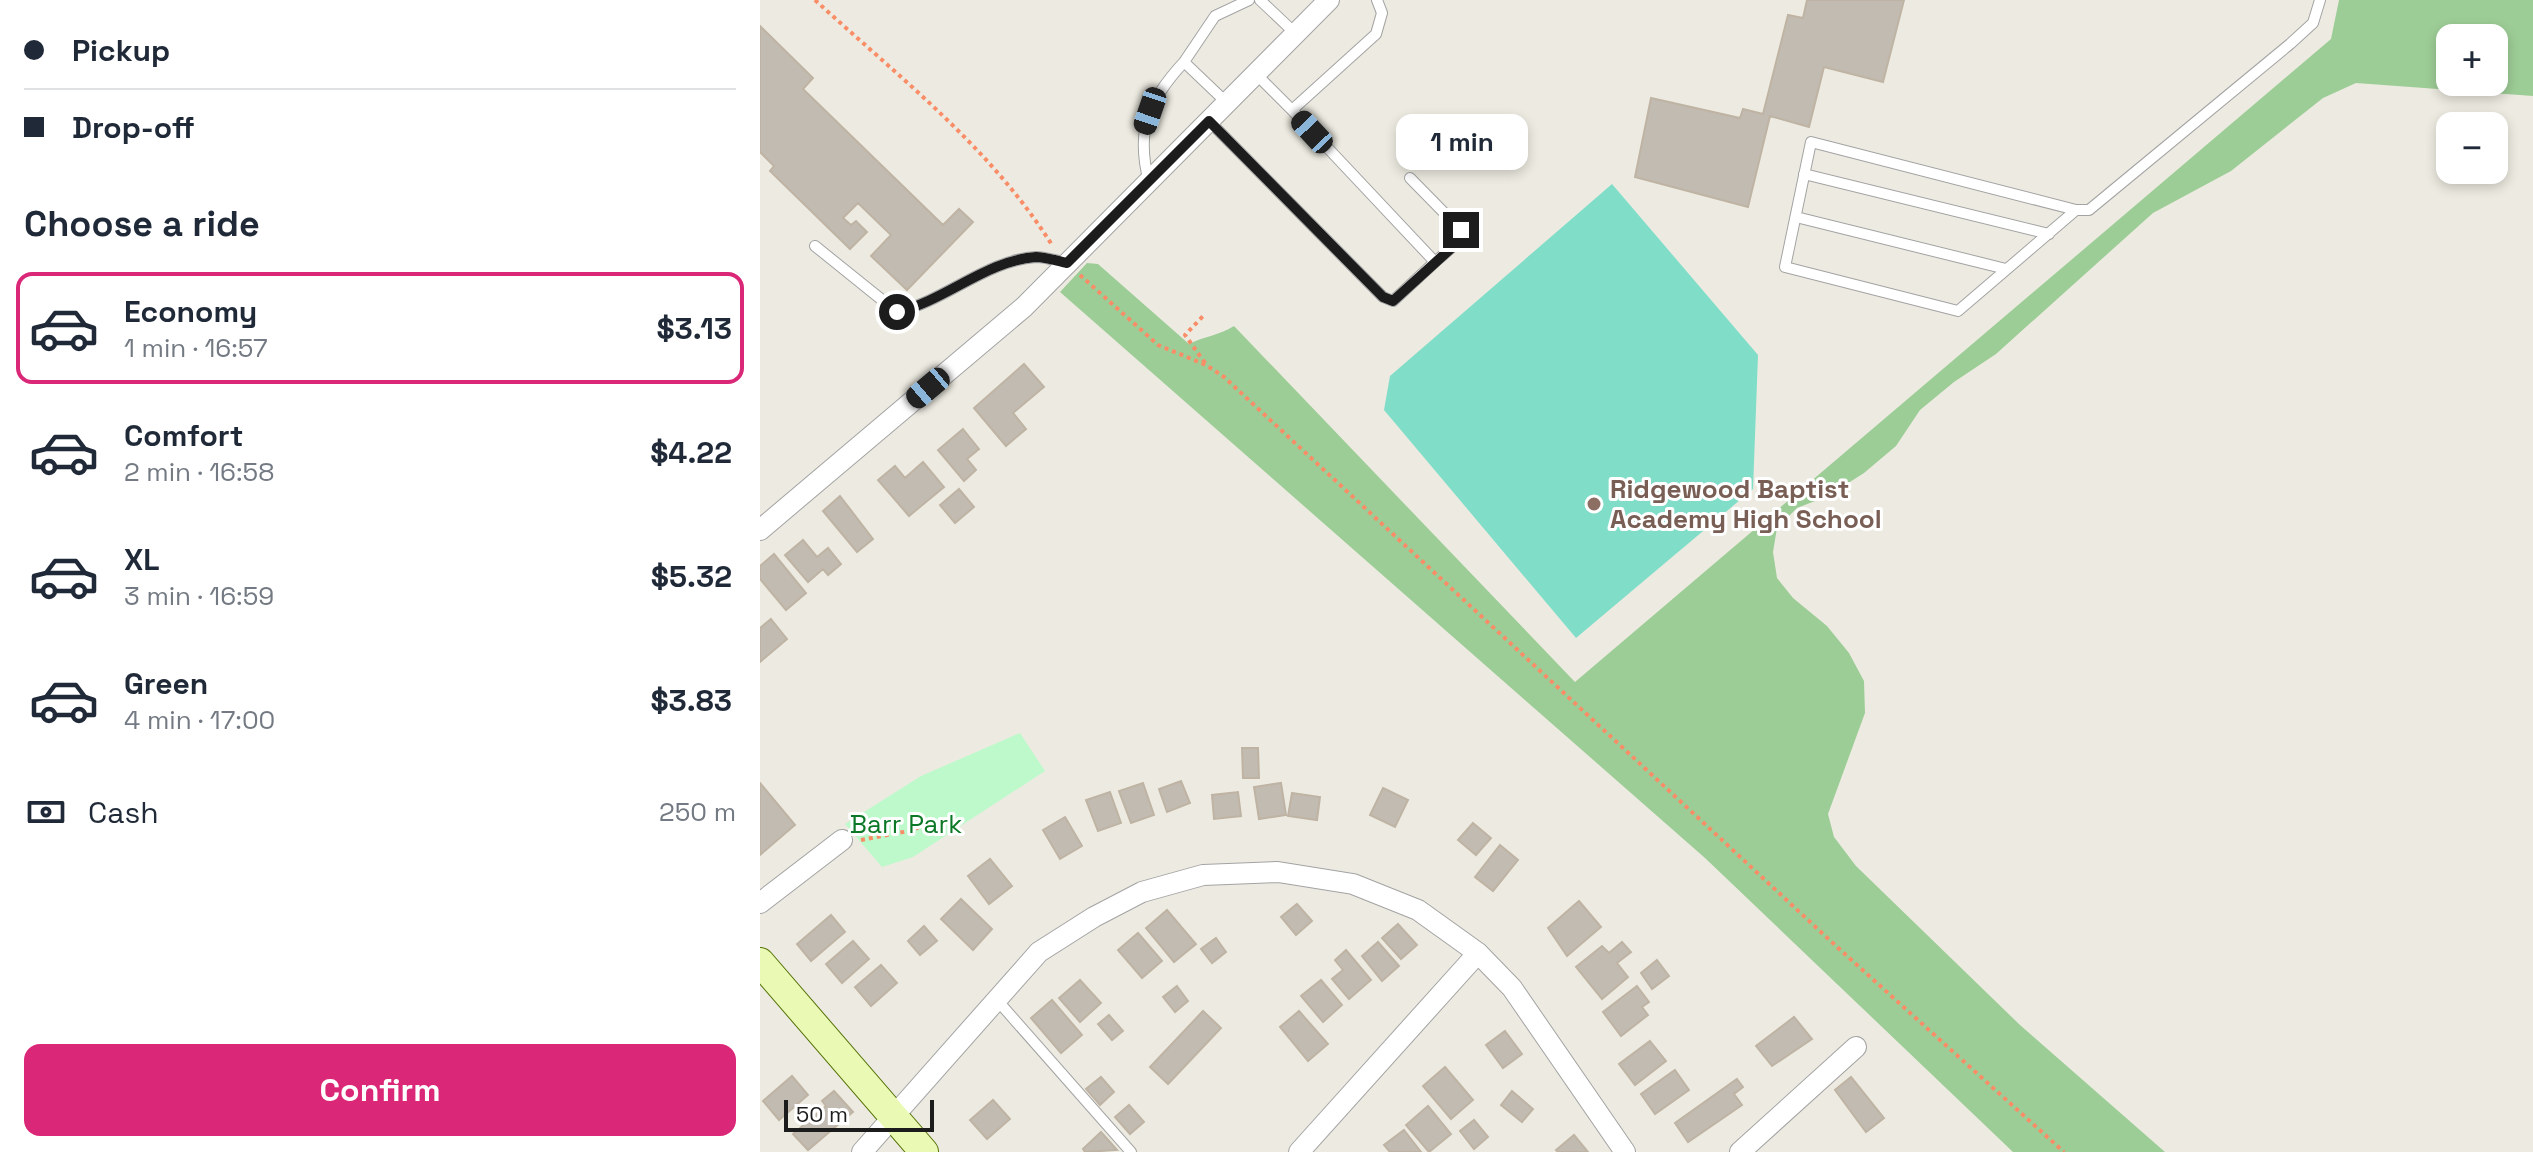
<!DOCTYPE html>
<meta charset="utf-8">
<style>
body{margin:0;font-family:"Space Grotesk",sans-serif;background:#f2f2f3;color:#1f2937;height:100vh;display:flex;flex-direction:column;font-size:30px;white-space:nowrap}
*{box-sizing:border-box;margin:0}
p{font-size:26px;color:#747a83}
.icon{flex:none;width:44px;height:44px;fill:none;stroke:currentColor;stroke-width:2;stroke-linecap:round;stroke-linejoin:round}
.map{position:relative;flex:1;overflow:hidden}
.panel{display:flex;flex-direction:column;background:#fff;width:760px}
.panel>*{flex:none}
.banner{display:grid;align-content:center;height:176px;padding:0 24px;background:#fff}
.fabs{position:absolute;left:1676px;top:24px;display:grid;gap:16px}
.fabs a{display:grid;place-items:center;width:72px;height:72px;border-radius:16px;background:#fff;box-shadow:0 4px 12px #0003;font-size:40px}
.scale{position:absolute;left:24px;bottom:20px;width:150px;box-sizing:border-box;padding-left:8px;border:4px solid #1c1c1c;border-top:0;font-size:22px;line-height:28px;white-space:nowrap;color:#1c1c1c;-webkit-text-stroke:6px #fff;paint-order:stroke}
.end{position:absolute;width:36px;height:36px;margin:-18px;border:10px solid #1c1c1c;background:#fff;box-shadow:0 0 0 4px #fff}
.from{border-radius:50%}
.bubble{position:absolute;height:56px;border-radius:16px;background:#fff;box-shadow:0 4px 12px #0003;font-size:26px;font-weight:600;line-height:56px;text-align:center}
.car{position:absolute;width:24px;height:48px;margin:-24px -12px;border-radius:10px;box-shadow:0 0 6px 2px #0007;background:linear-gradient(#222 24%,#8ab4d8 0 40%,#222 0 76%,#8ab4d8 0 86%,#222 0)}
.banner b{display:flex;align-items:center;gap:28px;height:76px;font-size:30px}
.banner b+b{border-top:2px solid #e0e1e3}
.banner i{width:20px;height:20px;background:#1f2937}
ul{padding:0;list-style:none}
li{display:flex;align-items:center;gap:24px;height:112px;margin:0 16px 12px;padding:0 8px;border:4px solid transparent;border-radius:16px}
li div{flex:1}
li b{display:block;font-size:30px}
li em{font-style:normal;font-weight:600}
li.selected{border-color:#db2777}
li>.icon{width:72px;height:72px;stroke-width:1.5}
h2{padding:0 24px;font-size:36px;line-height:96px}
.pay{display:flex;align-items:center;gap:20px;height:88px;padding:0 24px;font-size:30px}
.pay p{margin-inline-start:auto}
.cta{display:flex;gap:16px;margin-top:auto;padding:16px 24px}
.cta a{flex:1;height:92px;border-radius:16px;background:#db2777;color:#fff;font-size:32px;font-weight:600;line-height:92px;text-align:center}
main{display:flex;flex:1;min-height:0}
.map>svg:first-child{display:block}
.forest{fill:#9dcd96;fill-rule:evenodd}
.park{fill:#bdf9cb}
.pitch{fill:#7fddc8}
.building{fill:#c2bbb1;stroke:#bfb4a4;stroke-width:2}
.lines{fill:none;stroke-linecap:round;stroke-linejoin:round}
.lane-casing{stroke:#a3a3a3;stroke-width:12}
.street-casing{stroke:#a3a3a3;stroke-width:22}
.secondary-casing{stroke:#547105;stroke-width:30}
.path{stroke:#f98d67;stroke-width:4;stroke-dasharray:4 4;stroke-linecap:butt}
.lane{stroke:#fff;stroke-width:10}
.street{stroke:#fff;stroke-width:20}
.secondary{stroke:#eaf9b4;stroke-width:28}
.route{stroke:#1c1c1c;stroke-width:10}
.education-dot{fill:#8d6e63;stroke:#fff;stroke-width:3}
.labels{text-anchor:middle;stroke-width:6;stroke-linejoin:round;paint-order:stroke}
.education-label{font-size:26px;font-weight:bold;fill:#785e54;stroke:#fff;text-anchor:start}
.park-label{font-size:26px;fill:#0c7826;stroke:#fff}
</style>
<main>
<section class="panel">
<div class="banner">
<b><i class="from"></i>Pickup</b>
<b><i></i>Drop-off</b>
</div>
<h2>Choose a ride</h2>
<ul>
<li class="selected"><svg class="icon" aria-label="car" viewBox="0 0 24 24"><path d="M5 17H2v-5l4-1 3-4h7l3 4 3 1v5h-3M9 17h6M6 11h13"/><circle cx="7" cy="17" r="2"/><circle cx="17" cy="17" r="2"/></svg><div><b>Economy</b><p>1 min · 16:57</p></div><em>$3.13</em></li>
<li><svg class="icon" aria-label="car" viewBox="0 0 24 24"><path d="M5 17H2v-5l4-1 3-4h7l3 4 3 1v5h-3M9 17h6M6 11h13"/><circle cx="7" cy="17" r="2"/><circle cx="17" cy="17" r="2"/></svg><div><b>Comfort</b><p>2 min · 16:58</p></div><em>$4.22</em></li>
<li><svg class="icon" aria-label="car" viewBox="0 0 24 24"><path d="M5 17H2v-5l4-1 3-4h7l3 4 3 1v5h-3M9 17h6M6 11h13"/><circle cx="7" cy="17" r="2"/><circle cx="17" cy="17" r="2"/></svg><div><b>XL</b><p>3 min · 16:59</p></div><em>$5.32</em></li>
<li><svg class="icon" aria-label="car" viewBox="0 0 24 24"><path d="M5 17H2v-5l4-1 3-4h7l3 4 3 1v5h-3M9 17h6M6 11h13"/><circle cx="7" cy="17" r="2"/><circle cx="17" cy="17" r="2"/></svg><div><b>Green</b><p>4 min · 17:00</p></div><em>$3.83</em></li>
</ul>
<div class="pay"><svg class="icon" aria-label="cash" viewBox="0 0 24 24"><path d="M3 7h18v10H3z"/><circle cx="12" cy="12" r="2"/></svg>Cash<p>250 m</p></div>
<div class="cta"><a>Confirm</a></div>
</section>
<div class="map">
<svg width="1773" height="1152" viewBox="0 0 1773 1152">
<rect width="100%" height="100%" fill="#edebe1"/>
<path class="forest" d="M1579,0H1773V96L1596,83L1563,98L1471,171L1393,213L1236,354L1194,382L1160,410L1136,446L1104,473L1068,496L1037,508L1017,528L1013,552L1017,578L1033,598L1067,626L1089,653L1104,681L1105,713L1068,814L1074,837L1096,866L1260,1025L1405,1152H1253L945,858L300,292L327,263L338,264L429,344C445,336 460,335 474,326L815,682L1571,39ZM1690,38H1734V82H1690Z"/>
<path class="park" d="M260,733L285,771L153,857L122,867L85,824L161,776Z"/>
<path class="pitch" d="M852,184L998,355L993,489L816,638L624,410L630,376Z"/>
<path class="building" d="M1047,0H1144L1123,82L1064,67L1049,127L1010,116L988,207L875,177L891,98L980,118L983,109L1003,114L1028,15L1043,18Z
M0,26L53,78L43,89L183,225L199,209L213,222L147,290L111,256L131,235L98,203L83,218L91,225L96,221L107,232L90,249L10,171L14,166L0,152Z
M264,364L284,387L253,413L266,429L246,446L214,408Z
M203,429L219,449L207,459L216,470L204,481L178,450Z
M163,462L184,487L149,516L118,480L135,466L145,478Z
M199,489L214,507L195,523L180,505Z
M80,496L113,539L97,552L63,511Z
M43,540L57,557L68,548L81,564L68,575L63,569L48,582L25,555Z
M14,554L46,593L26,610L0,579V566Z
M11,619L27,639L0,662V628Z
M482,748H498L499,778H483Z
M421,781L430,803L407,812L399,789Z
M0,783L35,825L0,855Z
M383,783L394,815L371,823L359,791Z
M521,783L526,815L499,819L494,787Z
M623,788L648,800L635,827L610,815Z
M350,792L361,823L338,831L326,800Z
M478,792L481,816L454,819L452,795Z
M532,793L560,797L557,820L528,816Z
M305,817L322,846L300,859L283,830Z
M713,823L731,838L716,855L698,840Z
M740,845L758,860L733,891L715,877Z
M230,859L252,886L229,904L208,876Z
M201,899L232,929L213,950L181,919Z
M819,901L841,927L807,956L788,928Z
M537,904L552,921L536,935L521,917Z
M407,910L436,944L414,962L386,928Z
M71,915L85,932L51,961L37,944Z
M638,924L657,945L641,959L622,938Z
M164,926L177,941L160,955L148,941Z
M378,933L402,961L382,978L358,950Z
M456,938L466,952L452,963L441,949Z
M93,941L109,959L82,983L66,964Z
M618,942L639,966L622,981L602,956Z
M862,942L871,952L857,963L868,977L842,999L816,967L842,946L849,953Z
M586,950L611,980L589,999L572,979L583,970L575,960Z
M897,960L909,976L892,989L881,973Z
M121,965L137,983L111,1006L95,987Z
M320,980L341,1003L320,1022L299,998Z
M561,980L582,1005L563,1022L541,996Z
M417,986L428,1001L415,1012L403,997Z
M877,986L889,1002L882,1007L888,1015L861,1036L843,1012Z
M292,1000L322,1035L301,1053L271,1018Z
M443,1011L461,1028L408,1084L390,1067Z
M539,1011L568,1044L548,1061L520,1027Z
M349,1015L363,1031L352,1040L338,1024Z
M1034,1017L1052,1039L1012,1066L996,1046Z
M745,1031L762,1054L743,1068L726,1045Z
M890,1041L906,1061L875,1085L859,1064Z
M685,1067L713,1100L691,1119L663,1086Z
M915,1070L929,1090L895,1114L881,1094Z
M32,1076L48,1095L19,1120L3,1101Z
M341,1077L354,1092L340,1105L326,1089Z
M1091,1077L1124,1118L1106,1132L1075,1090Z
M977,1079L983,1087L974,1094L982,1105L928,1142L915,1123Z
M74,1091L93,1112L48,1150L33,1134L66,1106L62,1101Z
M752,1091L773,1109L762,1122L741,1105Z
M233,1100L250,1119L227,1139L210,1120Z
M369,1105L384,1122L370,1134L355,1117Z
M668,1106L691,1134L669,1152L646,1125Z
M714,1120L728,1137L714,1149L700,1131Z
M644,1130L661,1152H630L624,1145Z
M341,1132L357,1150L325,1152L323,1149Z
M814,1135L828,1152H798L796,1150Z"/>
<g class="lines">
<defs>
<path id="lane" d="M500,0L536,34
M424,62L455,16L489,0
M496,74L532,110L616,34L622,13L617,0
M449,121L623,297L633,301L675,262L532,110
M1044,174L1289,234
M650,178L701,230L698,242L675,262
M389,182C375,129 389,100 424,62L467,103
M1316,210L1051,142L1025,267L1198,311L1316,210H1329L1530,44L1553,23L1560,0
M1036,217L1246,269
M55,246L137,312C185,301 227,260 276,257C286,257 297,261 307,263
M237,1000L371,1152"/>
<path id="street" d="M0,530L264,307L569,0
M0,903L82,840
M102,1152L279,952L334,917L382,892L443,875L518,872L593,884L658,910L718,953L752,988L865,1152
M539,1152L718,953
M980,1152L1096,1047"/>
<path id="secondary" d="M0,962L164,1152"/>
</defs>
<use href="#lane" class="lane-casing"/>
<use href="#street" class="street-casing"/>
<use href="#secondary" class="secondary-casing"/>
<path class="path" d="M55,0C139,77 231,148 292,245
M320,275L398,345L446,365L464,377L1076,946L1304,1152
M445,363L425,335L445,314
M101,840L154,830L171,819"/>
<use href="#lane" class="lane"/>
<use href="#street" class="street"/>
<use href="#secondary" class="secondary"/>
</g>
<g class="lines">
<path class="route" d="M137,312C185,301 227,260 276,257C286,257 297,261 307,263L449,121L623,297L633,301L698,242L701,230"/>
</g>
<circle class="education-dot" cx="834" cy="504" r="8"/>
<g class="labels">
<g class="education-label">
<text x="850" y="498">Ridgewood Baptist<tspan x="850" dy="30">Academy High School</tspan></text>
</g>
<g class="park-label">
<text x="146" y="833">Barr Park</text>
</g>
</g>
</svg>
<div class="fabs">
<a>+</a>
<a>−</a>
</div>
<div class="scale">50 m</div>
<i class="end from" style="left:137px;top:312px"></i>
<i class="end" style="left:701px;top:230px"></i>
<div class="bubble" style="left:636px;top:114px;width:132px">1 min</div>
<i class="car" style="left:390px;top:111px;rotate:199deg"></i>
<i class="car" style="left:552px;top:132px;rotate:317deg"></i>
<i class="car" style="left:168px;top:388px;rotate:230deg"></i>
</div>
</main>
